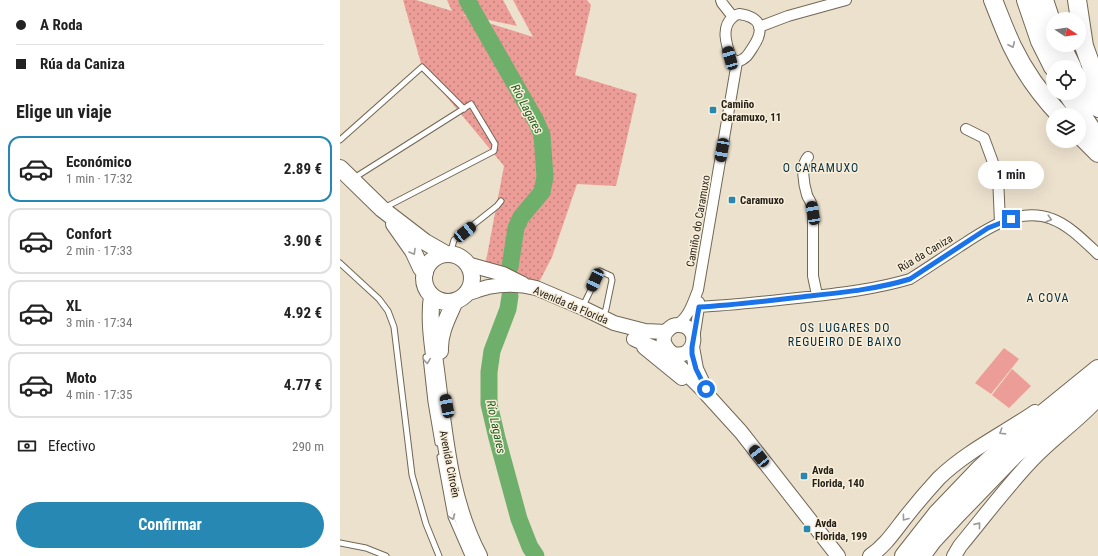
<!DOCTYPE html>
<html lang="es">
<meta charset="utf-8">
<style>
body{margin:0;font-family:"Roboto Condensed",sans-serif;background:#f6f6f6;color:#222;height:100vh;display:flex;flex-direction:column;font-size:15px;white-space:nowrap}
*{box-sizing:border-box;margin:0}
p{font-size:13px;color:#767676}
.icon{flex:none;width:22px;height:22px;fill:none;stroke:currentColor;stroke-width:2;stroke-linecap:round;stroke-linejoin:round}
.map{position:relative;flex:1;overflow:hidden}
.drawer{display:flex;flex-direction:column;background:#fff;width:340px}
.drawer>*{flex:none}
.guide{display:grid;align-content:center;height:88px;padding:0 16px;background:#fff}
.needle{width:26px;rotate:102deg}
.fabs{position:absolute;left:706px;top:12px;display:grid;gap:8px}
.fabs a{display:grid;place-items:center;width:40px;height:40px;border-radius:50%;background:#fff;box-shadow:0 4px 16px #0002;font-size:20px}
.end{position:absolute;width:18px;height:18px;margin:-9px;border:5px solid #1a73e8;background:#fff;box-shadow:0 0 0 2px #fff}
.from{border-radius:50%}
.bubble{position:absolute;height:28px;border-radius:14px;background:#fff;box-shadow:0 4px 16px #0002;font-size:13px;font-weight:700;line-height:28px;text-align:center}
.car{position:absolute;width:12px;height:24px;margin:-12px -6px;border-radius:5px;box-shadow:0 0 3px 1px #0007;background:linear-gradient(#222 24%,#8ab4d8 0 40%,#222 0 76%,#8ab4d8 0 86%,#222 0)}
.guide b{display:flex;align-items:center;gap:14px;height:38px;font-size:15px}
.guide b+b{border-top:1px solid #e0e0e0}
.guide i{width:10px;height:10px;background:#222}
ul{padding:0;list-style:none}
li{display:flex;align-items:center;gap:12px;height:66px;margin:0 8px 6px;padding:0 8px;border:2px solid #e0e0e0;border-radius:12px}
li div{flex:1}
li b{display:block;font-size:15px}
li em{font-style:normal;font-weight:700}
li.current{border-color:#2788b3}
li>.icon{width:36px;height:36px;stroke-width:1.5}
h2{padding:0 16px;font-size:18px;line-height:48px}
.pay{display:flex;align-items:center;gap:10px;height:44px;padding:0 16px;font-size:15px}
.pay p{margin-inline-start:auto}
.button{display:flex;gap:8px;margin-top:auto;padding:8px 16px}
.button a{flex:1;height:46px;border-radius:24px;background:#2788b3;color:#fff;font-size:16px;font-weight:700;line-height:46px;text-align:center}
main{display:flex;flex:1;min-height:0}
.map>svg:first-child{display:block}
.grass{fill:url(#grass-dots)}
.garden{fill:#ed9d97}
.lines{fill:none;stroke-linecap:round;stroke-linejoin:round}
.river{stroke:#6eb06b;stroke-width:17}
.lane-casing{stroke:#716755;stroke-width:7}
.street-casing{stroke:#716755;stroke-width:12}
.secondary-casing{stroke:#716755;stroke-width:16}
.primary-casing{stroke:#716755;stroke-width:18}
.highway-casing{stroke:#716755;stroke-width:20}
.lane{stroke:#fff;stroke-width:5}
.street{stroke:#fff;stroke-width:10}
.secondary{stroke:#fff;stroke-width:14}
.primary{stroke:#fff;stroke-width:16}
.highway{stroke:#fff;stroke-width:18}
.oneway{stroke:#9c9a97}
.route{stroke:#1a73e8;stroke-width:5}
.poi-dot{fill:#2788b3;stroke:#f9eeda;stroke-width:1.5}
.labels{text-anchor:middle;stroke-width:3;stroke-linejoin:round;paint-order:stroke}
.poi-label{font-size:11px;font-weight:bold;fill:#221f17;stroke:#f9eeda;text-anchor:start}
.street-label{font-size:11px;fill:#221f17;stroke:#f9eeda}
.water-label{font-size:12px;font-style:italic;fill:#1b5e1c;stroke:#f9eeda}
.neighbourhood-label{font-size:12px;letter-spacing:1px;fill:#003045;stroke:#f9eeda}
</style>
<main>
<section class="drawer">
<div class="guide">
<b><i class="from"></i>A Roda</b>
<b><i></i>Rúa da Caniza</b>
</div>
<h2>Elige un viaje</h2>
<ul>
<li class="current"><svg class="icon" aria-label="car" viewBox="0 0 24 24"><path d="M5 17H2v-5l4-1 3-4h7l3 4 3 1v5h-3M9 17h6M6 11h13"/><circle cx="7" cy="17" r="2"/><circle cx="17" cy="17" r="2"/></svg><div><b>Económico</b><p>1 min · 17:32</p></div><em>2.89 €</em></li>
<li><svg class="icon" aria-label="car" viewBox="0 0 24 24"><path d="M5 17H2v-5l4-1 3-4h7l3 4 3 1v5h-3M9 17h6M6 11h13"/><circle cx="7" cy="17" r="2"/><circle cx="17" cy="17" r="2"/></svg><div><b>Confort</b><p>2 min · 17:33</p></div><em>3.90 €</em></li>
<li><svg class="icon" aria-label="car" viewBox="0 0 24 24"><path d="M5 17H2v-5l4-1 3-4h7l3 4 3 1v5h-3M9 17h6M6 11h13"/><circle cx="7" cy="17" r="2"/><circle cx="17" cy="17" r="2"/></svg><div><b>XL</b><p>3 min · 17:34</p></div><em>4.92 €</em></li>
<li><svg class="icon" aria-label="car" viewBox="0 0 24 24"><path d="M5 17H2v-5l4-1 3-4h7l3 4 3 1v5h-3M9 17h6M6 11h13"/><circle cx="7" cy="17" r="2"/><circle cx="17" cy="17" r="2"/></svg><div><b>Moto</b><p>4 min · 17:35</p></div><em>4.77 €</em></li>
</ul>
<div class="pay"><svg class="icon" aria-label="cash" viewBox="0 0 24 24"><path d="M3 7h18v10H3z"/><circle cx="12" cy="12" r="2"/></svg>Efectivo<p>290 m</p></div>
<div class="button"><a>Confirmar</a></div>
</section>
<div class="map">
<svg width="758" height="556" viewBox="0 0 758 556">
<defs>
<pattern id="grass-dots" width="8" height="8" patternUnits="userSpaceOnUse"><rect width="8" height="8" fill="#ed9d97"/><path d="M2 2h.1M6 6h.1" fill="none" stroke="#c07f7a" stroke-width="1.8" stroke-linecap="round"/></pattern>
</defs>
<rect width="100%" height="100%" fill="#ece1cd"/>
<path class="grass" d="M63,0H76L112,11L107,0H163L177,26L120,14L193,37L173,0H247L251,5L235,75L297,94L276,186L237,184L212,257L196,288L146,261L164,166L82,67Z"/>
<path class="garden" d="M664,348L679,359L651,394L635,383Z
M672,369L691,386L669,408L652,395Z"/>
<g class="lines">
<path class="river" d="M127,0L196,121L202,135L205,177L202,192L181,217L176,228L170,267
M170,296L168,309L152,351L149,372V404L157,438L179,519L190,547L196,556"/>
<defs>
<path id="lane" d="M0,140L82,67L124,109
M14,178L131,104L155,144L154,151L44,208
M110,254L114,240L157,206L161,201
M0,263L39,299L48,311L54,327L72,475L86,524L99,556
M243,306L260,271L271,276L272,280L266,309L263,317
M86,357L91,402L98,443
M100,457L111,517L128,556
M0,543L26,548L46,556"/>
<path id="street" d="M381,0L382,3L393,17
M399,14C421,17 425,29 413,47C408,55 406,59 397,62L391,58C387,46 380,27 393,17C394,15 397,15 399,14Z
M419,27L448,16L506,0
M626,129L644,138L658,176L660,223
M468,157C460,165 464,185 467,195C468,198 470,200 471,203C472,206 472,210 473,213V276L477,295
M359,307C395,305 431,301 467,297C502,293 536,289 570,279C586,269 602,258 619,247C645,230 678,206 712,219C729,225 745,242 758,254
M336,325C349,318 353,302 358,290L397,62
M354,339L359,307V302"/>
<path id="secondary" d="M127,264L163,274L183,284
M126,294C133,292 140,289 148,287C163,284 181,284 196,288L243,308L274,323L305,331L326,332
M294,339C307,345 320,351 334,354C358,359 360,324 338,325C335,325 332,326 330,328C319,336 324,347 332,353
M304,347L342,378
M352,347L356,369L365,388
M332,353L337,364L361,388L401,432L498,556
M530,556C545,546 554,532 565,518C576,504 587,491 599,478C627,451 663,434 695,412
M614,556L620,546C644,517 667,486 693,459C712,439 735,423 754,403"/>
<path id="primary" d="M0,168L42,209L85,242L106,254
M54,224L73,251L81,268L85,273
M84 278a24 24 0 1 1 48 0a24 24 0 1 1-48 0Z
M92,296C88,322 94,353 97,378C105,439 110,501 139,556
M100,351C99,333 108,317 115,301"/>
<path id="highway" d="M653,0C659,15 665,31 672,46C684,71 701,95 720,115
M686,0L700,41L713,67
M704,0L713,27
M737,0L744,46L758,85
M721,45L732,67
M739,80L758,108
M727,93L758,139
M739,134L758,153
M564,556L597,514L641,468L673,438L758,369
M581,556L592,541L617,514L675,454L709,426L758,389"/>
</defs>
<use href="#lane" class="lane-casing"/>
<use href="#street" class="street-casing"/>
<use href="#secondary" class="secondary-casing"/>
<use href="#primary" class="primary-casing"/>
<use href="#highway" class="highway-casing"/>
<use href="#lane" class="lane"/>
<use href="#street" class="street"/>
<use href="#secondary" class="secondary"/>
<use href="#primary" class="primary"/>
<use href="#highway" class="highway"/>
</g>
<defs><path id="oneway-chevron" d="M-2-3.5L2.5 0L-2 3.5" fill="none" stroke-width="1.6" stroke-linecap="round" stroke-linejoin="round"/></defs>
<g class="oneway">
<use href="#oneway-chevron" transform="translate(672 45) rotate(65)"/>
<use href="#oneway-chevron" transform="translate(709 219) rotate(17)"/>
<use href="#oneway-chevron" transform="translate(73 252) rotate(60)"/>
<use href="#oneway-chevron" transform="translate(87 361) rotate(84)"/>
<use href="#oneway-chevron" transform="translate(662 432) rotate(148)"/>
<use href="#oneway-chevron" transform="translate(112 517) rotate(72)"/>
<use href="#oneway-chevron" transform="translate(565 518) rotate(127)"/>
<use href="#oneway-chevron" transform="translate(638 525) rotate(-51)"/>
</g>
<g class="lines">
<path class="route" d="M366,389L356,369L352,354V347L359,307C393,305 427,301 461,297C497,293 534,290 570,279L648,228L671,219"/>
</g>
<g class="poi-dot">
<rect x="369" y="106" width="8" height="8" rx="2"/>
<rect x="388" y="196" width="8" height="8" rx="2"/>
<rect x="460" y="472" width="8" height="8" rx="2"/>
<rect x="463" y="525" width="8" height="8" rx="2"/>
</g>
<g class="labels">
<g class="poi-label">
<text x="381" y="108">Camiño<tspan x="381" dy="13">Caramuxo, 11</tspan></text>
<text x="400" y="204">Caramuxo</text>
<text x="472" y="474">Avda<tspan x="472" dy="13">Florida, 140</tspan></text>
<text x="475" y="527">Avda<tspan x="475" dy="13">Florida, 199</tspan></text>
</g>
<g class="street-label">
<text transform="translate(358 221) rotate(-80)" y="4">Camiño do Caramuxo</text>
<text transform="translate(585 253) rotate(-31)" y="4">Rúa da Caniza</text>
<text transform="translate(231 305) rotate(23)" y="4">Avenida da Florida</text>
<text transform="translate(110 464) rotate(79)" y="4">Avenida Citroën</text>
</g>
<g class="water-label">
<text transform="translate(187 109) rotate(62)" y="4">Río Lagares</text>
<text transform="translate(156 427) rotate(78)" y="4">Río Lagares</text>
</g>
<g class="neighbourhood-label">
<text x="481" y="172">O CARAMUXO</text>
<text x="708" y="302">A COVA</text>
<text x="505" y="332">OS LUGARES DO<tspan x="505" dy="14">REGUEIRO DE BAIXO</tspan></text>
</g>
</g>
</svg>
<div class="fabs">
<a><svg class="needle" viewBox="-14 -14 28 28"><path d="M0-13l5 13h-10z" fill="#e53935"/><path d="M0 13l5-13h-10z" fill="#767676"/></svg></a>
<a><svg class="icon" aria-label="locate" viewBox="0 0 24 24"><circle cx="12" cy="12" r="6"/><path d="M12 2v4M12 18v4M2 12h4M18 12h4"/></svg></a>
<a><svg class="icon" aria-label="layers" viewBox="0 0 24 24"><path d="M12 4l9 5-9 5-9-5zM3 14l9 5 9-5"/></svg></a>
</div>
<i class="end from" style="left:366px;top:389px"></i>
<i class="end" style="left:671px;top:219px"></i>
<div class="bubble" style="left:638px;top:161px;width:66px">1 min</div>
<i class="car" style="left:390px;top:58px;rotate:344deg"></i>
<i class="car" style="left:382px;top:150px;rotate:190deg"></i>
<i class="car" style="left:473px;top:213px;rotate:350deg"></i>
<i class="car" style="left:125px;top:232px;rotate:51deg"></i>
<i class="car" style="left:255px;top:280px;rotate:205deg"></i>
<i class="car" style="left:107px;top:406px;rotate:349deg"></i>
<i class="car" style="left:419px;top:456px;rotate:322deg"></i>
</div>
</main>
